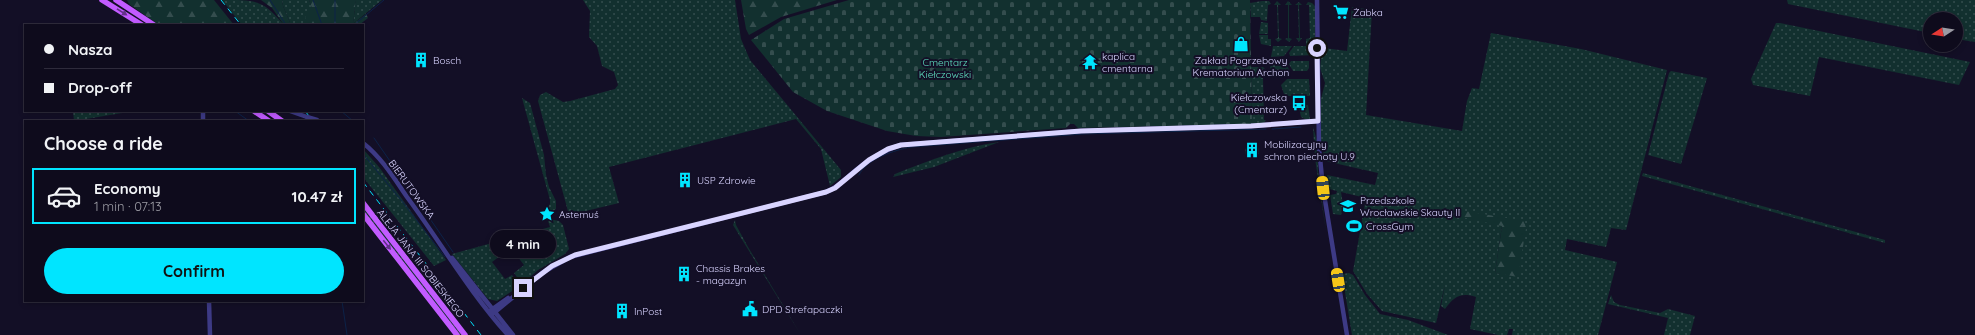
<!DOCTYPE html>
<meta charset="utf-8">
<style>
body{margin:0;font-family:Quicksand,sans-serif;background:#171425;color:#f1f3f6;height:100vh;display:flex;flex-direction:column;font-size:15px;white-space:nowrap}
*{box-sizing:border-box;margin:0}
p{font-size:13px;color:#9b9ba3}
.icon{flex:none;width:22px;height:22px;fill:none;stroke:currentColor;stroke-width:2;stroke-linecap:round;stroke-linejoin:round}
.map{position:relative;flex:1;overflow:hidden}
.details{position:absolute;left:24px;top:120px;width:340px;height:182px;display:flex;flex-direction:column;background:#0e0b1c;border-radius:0px;box-shadow:0 2px 6px #0003,0 0 0 1px #2e2b3b}
.details>*{flex:none}
.guide{position:absolute;left:24px;top:24px;width:340px;height:88px;border-radius:0px;box-shadow:0 2px 6px #0003,0 0 0 1px #2e2b3b;display:grid;align-content:center;height:88px;padding:0 20px;background:#0e0b1c}
.needle{width:26px;rotate:258deg}
.fabs{position:absolute;left:1923px;top:12px;display:grid;gap:8px}
.fabs a{display:grid;place-items:center;width:40px;height:40px;border-radius:50%;background:#0e0b1c;box-shadow:0 2px 6px #0003,0 0 0 1px #2e2b3b;font-size:20px}
.end{position:absolute;width:18px;height:18px;margin:-9px;border:5px solid #d9d4ff;background:#111;box-shadow:0 0 0 2px #111}
.from{border-radius:50%}
.bubble{position:absolute;height:28px;border-radius:14px;background:#0e0b1c;box-shadow:0 2px 6px #0003,0 0 0 1px #2e2b3b;font-size:13px;font-weight:800;line-height:28px;text-align:center}
.car{position:absolute;width:12px;height:24px;margin:-12px -6px;border-radius:5px;box-shadow:0 0 3px 1px #0007;background:linear-gradient(#f5c518 24%,#345 0 40%,#f5c518 0 76%,#345 0 86%,#f5c518 0)}
.guide b{display:flex;align-items:center;gap:14px;height:38px;font-size:15px}
.guide b+b{border-top:1px solid #2e2b3b}
.guide i{width:10px;height:10px;background:#f1f3f6}
ul{padding:0;list-style:none}
li{display:flex;align-items:center;gap:12px;height:56px;margin:0 8px 6px;padding:0 12px;border:2px solid transparent;border-radius:0px}
li div{flex:1}
li b{display:block;font-size:15px}
li em{font-style:normal;font-weight:800}
li.current{border-color:#00e5ff}
li>.icon{width:36px;height:36px;stroke-width:1.5}
h2{padding:0 20px;font-size:18px;line-height:48px}
.primary-button{display:flex;gap:8px;margin-top:auto;padding:8px 20px}
.primary-button a{flex:1;height:46px;border-radius:24px;background:#00e5ff;color:#111;font-size:16px;font-weight:800;line-height:46px;text-align:center}
.map>svg:first-child{display:block}
.green{fill:url(#green-dots);fill-rule:evenodd}
.forest{fill:url(#forest-firs)}
.cemetery{fill:url(#cemetery-stones)}
.lines{fill:none;stroke-linecap:round;stroke-linejoin:round}
.stream{stroke:#0c2248;stroke-width:1}
.minor{stroke:#3d3a85;stroke-width:4.5}
.major{stroke:#c25bff;stroke-width:5.5}
.rail{stroke:#00e5ff;stroke-width:1;stroke-dasharray:6 5;stroke-linecap:butt}
.minor-bridge{stroke:#3d3a85;stroke-width:4.5}
.oneway{fill:#623188}
.route{stroke:#d9d4ff;stroke-width:5}
.labels{text-anchor:middle;stroke-width:4;stroke-linejoin:round;paint-order:stroke}
.poi-label{font-size:10px;fill:#d9d4ff;stroke:#130f26;text-anchor:start}
.park-label{font-size:10px;fill:#5fe0c0;stroke:#130f26}
.street-label{font-size:10px;fill:#d9d4ff;stroke:#130f26}
</style>
<div class="map">
<svg width="1975" height="335" viewBox="0 0 1975 335">
<defs>
<pattern id="green-dots" width="8" height="8" patternUnits="userSpaceOnUse"><rect width="8" height="8" fill="#12302f"/><path d="M2 2h.1M6 6h.1" fill="none" stroke="#344d4e" stroke-width="1.8" stroke-linecap="round"/></pattern>
<pattern id="forest-firs" width="22" height="20" patternUnits="userSpaceOnUse"><rect width="22" height="20" fill="#12302f"/><path d="M5 1l3.5 6h-7zM16 11l3.5 6h-7z" fill="#344d4e"/></pattern>
<pattern id="cemetery-stones" width="16" height="16" patternUnits="userSpaceOnUse"><rect width="16" height="16" fill="#12302f"/><path d="M2 7V4a2 2 0 0 1 4 0v3zM10 15v-3a2 2 0 0 1 4 0v3z" fill="#344d4e"/></pattern>
</defs>
<rect width="100%" height="100%" fill="#130f26"/>
<path class="green" d="M222,0C258,0 262,0 284,25H242Z
M282,0H309L319,25H291L283,6Z
M355,0H382L354,23C353,15 356,9 355,0Z
M583,0H735L741,39L750,60L841,170V177L830,186L821,149L796,119L609,167L619,203L569,215L538,101L540,95L546,92L563,102L570,101L615,89L618,85L614,72L602,66L597,46L589,37L590,11Z
M1787,0H1975V42L1956,39V19H1930V33L1788,4Z
M1262,1H1269L1271,4L1268,5L1267,21L1261,20L1260,17H1251L1250,3Z
M1277,1L1281,5H1278L1279,38L1282,39L1278,42L1275,39L1278,38L1277,5H1274Z
M1288,1L1292,5H1289V38L1292,39L1289,42L1285,39L1288,38V5H1285Z
M1299,2L1302,5H1299L1300,38H1302L1299,42L1296,38H1299L1298,5H1295Z
M1308,2L1312,3L1315,6V55L1290,56L1289,53L1294,46H1306V39L1310,38L1309,5H1306Z
M1352,7L1372,10L1366,115L1462,131L1467,101L1472,88L1479,89L1491,33L1581,49L1667,70L1626,230L1611,228L1606,247L1567,239L1565,250L1617,262L1598,335H1512L1513,329H1509L1507,335H1498L1470,329L1476,297C1460,292 1454,297 1445,309L1441,306L1445,285L1436,323L1382,311L1367,294L1353,271L1366,198L1341,192L1343,205L1341,215L1333,214L1330,195L1336,194L1337,191L1329,189L1327,175L1375,185L1378,173L1325,161L1321,141V99L1325,83L1320,68L1321,58L1324,48L1347,51ZM1502,226L1506,274L1495,273Z
M1261,22L1268,23V34H1259Z
M1776,23H1780L1970,62L1959,85L1819,57L1810,96L1753,85L1751,79Z
M1259,35H1268V39H1271V46L1261,44Z
M1273,46H1292L1284,56L1271,57Z
M1272,61H1284L1290,71H1273L1270,68Z
M1291,61H1309V68L1307,71H1293L1289,64Z
M1251,67H1263L1266,70V77L1263,78L1264,120H1266L1264,123L1252,124Z
M1671,71L1707,78L1681,164L1648,155L1669,73Z
M1287,79H1309L1310,96H1288L1284,94L1281,85Z
M522,98L530,103L544,155L546,175L549,187L556,201V209L547,215L544,214V212L550,204V200Z
M1296,104L1308,105L1310,119H1305L1301,117L1299,107L1293,106Z
M73,111H134L74,121Z
M1313,127L1317,141L1318,171L1326,231L1315,158Z
M999,142L934,167L893,177L895,174C928,161 963,147 999,142Z
M1245 151a7 7 0 1 1 14 0a7 7 0 1 1-14 0Z
M363,149L379,167L446,260L434,266L363,177Z
M1643,173L1885,240V243L1642,176Z
M363,206L462,335H460L363,210Z
M554,220L559,221L563,225L569,249L565,254L538,270L522,284L514,273L524,265L511,248L492,262L505,279L512,275L520,286L497,301L488,299L452,254L550,227L548,221Z
M735,220L736,225L748,247L801,335L733,225Z
M1349,273L1353,275L1365,295L1380,314L1408,320L1448,335H1352L1342,274Z
M1611,295L1614,302L1620,305L1660,313L1668,309L1695,316L1690,335H1664L1668,318L1608,304Z"/>
<path class="forest" d="M127,0H214L234,25H159L129,4Z
M261,0H282L283,6L291,25H284L272,8Z
M309,0H355C356,8 353,15 354,23L366,14L368,18L359,25L306,24L305,15L312,8Z
M741,0H837L781,17L749,35L746,29Z
M1465,211L1524,221L1526,228L1518,277L1495,273L1502,226L1457,216Z"/>
<path class="cemetery" d="M849,0H1250L1252,124L1078,128L1074,124H1070L1066,128L941,137L916,136L887,131L827,111L793,92L751,40L784,19Z"/>
<g class="lines">
<path class="stream" d="M270,0L286,25
M313,0L322,25
M335,25V0
M354,25L384,0
M235,111L249,121
M341,111L353,121
M1272,129L1301,127
M374,138L453,252
M363,154L401,200L445,257
M859,175C866,159 895,150 911,147L1083,134L1266,129
M342,301L347,335"/>
<path class="minor" d="M1317,0L1319,148L1323,188L1347,335
M203,111V121
M290,111L307,117
M363,143C381,157 394,178 407,197C441,243 470,293 508,335
M452,258L513,335
M209,301L210,335
M491,310L508,298
M490,313L495,312L542,273L570,257L826,192C835,189 842,182 849,176C865,162 881,151 901,145L1081,131L1251,126L1318,121"/>
<path class="major" d="M102,0L142,25
M116,0L154,25
M254,111L269,121
M268,111L282,121
M363,203L465,335
M363,214L457,335"/>
<path class="rail" d="M221,0L241,25
M305,111L313,121
M363,182L481,335"/>
<path class="minor-bridge" d="M307,117L317,120"/>
</g>
<defs><path id="oneway-solid" d="M-6-.8H1V-3.2L6.5 0L1 3.2V.8H-6Z"/></defs>
<g class="oneway">
<use href="#oneway-solid" transform="translate(122 12) rotate(32)"/>
<use href="#oneway-solid" transform="translate(387 245) rotate(52)"/>
</g>
<g class="lines">
<path class="route" d="M523,288L552,266L575,255L826,192L835,188L869,160L888,149L901,145L1081,131L1251,126L1318,121L1317,48"/>
</g>
<defs>
<symbol id="supermarket-bare" viewBox="-9 -9 18 18"><path d="M-6-5.5h2.5l.6 2H6L4.5 2H-2.5L-4.4-4H-6ZM-1.5 3.2a1.3 1.3 0 1 0 .1 0ZM3 3.2a1.3 1.3 0 1 0 .1 0Z" fill="#00e5ff" stroke="#130f26" stroke-width="2.5" paint-order="stroke"/></symbol>
<symbol id="shop-bare" viewBox="-9 -9 18 18"><path d="M-5-2.5h2.3a2.7 3.5 0 0 1 5.4 0H5L5.5 6h-11ZM-1.5-2.5h3a1.5 2.3 0 0 0-3 0Z" fill="#00e5ff" stroke="#130f26" stroke-width="2.5" paint-order="stroke"/></symbol>
<symbol id="building-bare" viewBox="-9 -9 18 18"><path d="M-4-6H4V6H1V3H-1V6H-4ZM-2.5-4.3h1.7v1.8h-1.7ZM.8-4.3h1.7v1.8H.8ZM-2.5-1h1.7V.8h-1.7ZM.8-1h1.7V.8H.8Z" fill="#00e5ff" stroke="#130f26" stroke-width="2.5" paint-order="stroke"/></symbol>
<symbol id="temple-bare" viewBox="-9 -9 18 18"><path d="M0-6L5-2H3V0L6.5 2.5H4V6H1.5V3h-3V6H-4V2.5H-6.5L-3 0V-2H-5Z" fill="#00e5ff" stroke="#130f26" stroke-width="2.5" paint-order="stroke"/></symbol>
<symbol id="bus-bare" viewBox="-9 -9 18 18"><path d="M-5-6H5V4H4V6H2V4H-2V6H-4V4H-5ZM-3.5-4V0h7V-4ZM-3.5 1.2v1.5H-2V1.2ZM2 1.2v1.5H3.5V1.2Z" fill="#00e5ff" stroke="#130f26" stroke-width="2.5" paint-order="stroke"/></symbol>
<symbol id="school-bare" viewBox="-9 -9 18 18"><path d="M0-5L7-2L0 1L-7-2ZM-4 1L0 2.5L4 1V4Q0 6-4 4Z" fill="#00e5ff" stroke="#130f26" stroke-width="2.5" paint-order="stroke"/></symbol>
<symbol id="sight-bare" viewBox="-9 -9 18 18"><path d="M0-6L1.8-2.2L6-1.7L2.9 1.2L3.7 5.4L0 3.3L-3.7 5.4L-2.9 1.2L-6-1.7L-1.8-2.2Z" fill="#00e5ff" stroke="#130f26" stroke-width="2.5" paint-order="stroke"/></symbol>
<symbol id="stadium-bare" viewBox="-9 -9 18 18"><path d="M0-5a6.5 5 0 1 0 0 10a6.5 5 0 1 0 0-10ZM-3.5-1.8h7v3.6h-7Z" fill="#00e5ff" stroke="#130f26" stroke-width="2.5" paint-order="stroke"/></symbol>
<symbol id="civic-bare" viewBox="-9 -9 18 18"><path d="M-.6-6.5H3V-4.5H.6V-3L4-1V1h2V6H-6V1h2V-1L-.6-3ZM-1.2 2.5V6h2.4V2.5Z" fill="#00e5ff" stroke="#130f26" stroke-width="2.5" paint-order="stroke"/></symbol>
</defs>
<g fill-rule="evenodd">
<use href="#supermarket-bare" x="1330" y="1" width="22" height="22"/>
<use href="#shop-bare" x="1230" y="33" width="22" height="22"/>
<use href="#building-bare" x="410" y="49" width="22" height="22"/>
<use href="#temple-bare" x="1079" y="51" width="22" height="22"/>
<use href="#bus-bare" x="1288" y="92" width="22" height="22"/>
<use href="#building-bare" x="1241" y="139" width="22" height="22"/>
<use href="#building-bare" x="674" y="169" width="22" height="22"/>
<use href="#school-bare" x="1337" y="195" width="22" height="22"/>
<use href="#sight-bare" x="536" y="203" width="22" height="22"/>
<use href="#stadium-bare" x="1343" y="215" width="22" height="22"/>
<use href="#building-bare" x="673" y="263" width="22" height="22"/>
<use href="#civic-bare" x="739" y="298" width="22" height="22"/>
<use href="#building-bare" x="611" y="300" width="22" height="22"/>
</g>
<g class="labels">
<g class="poi-label">
<text x="1353" y="16">Żabka</text>
<text x="1102" y="60">kaplica<tspan x="1102" dy="12">cmentarna</tspan></text>
<text x="433" y="64">Bosch</text>
<text x="1241" y="64" text-anchor="middle">Zakład Pogrzebowy<tspan x="1241" dy="12">Krematorium Archon</tspan></text>
<text x="1287" y="101" text-anchor="end">Kiełczowska<tspan x="1287" dy="12">(Cmentarz)</tspan></text>
<text x="1264" y="148">Mobilizacyjny<tspan x="1264" dy="12">schron piechoty U.9</tspan></text>
<text x="697" y="184">USP Zdrowie</text>
<text x="1360" y="204">Przedszkole<tspan x="1360" dy="12">Wrocławskie Skauty II</tspan></text>
<text x="559" y="218">Astemuś</text>
<text x="1366" y="230">CrossGym</text>
<text x="696" y="272">Chassis Brakes<tspan x="696" dy="12">- magazyn</tspan></text>
<text x="762" y="313">DPD Strefapaczki</text>
<text x="634" y="315">InPost</text>
</g>
<g class="park-label">
<text x="945" y="66">Cmentarz<tspan x="945" dy="12">Kiełczowski</tspan></text>
</g>
<g class="street-label">
<text transform="translate(412 189) rotate(54)" y="4">BIERUTOWSKA</text>
<text transform="translate(421 263) rotate(52)" y="4">ALEJA JANA III SOBIESKIEGO</text>
</g>
</g>
</svg>
<div class="fabs">
<a><svg class="needle" viewBox="-14 -14 28 28"><path d="M0-13l5 13h-10z" fill="#e53935"/><path d="M0 13l5-13h-10z" fill="#9b9ba3"/></svg></a>
</div>
<i class="end from" style="left:1317px;top:48px"></i>
<i class="end" style="left:523px;top:288px"></i>
<div class="bubble" style="left:490px;top:230px;width:66px">4 min</div>
<i class="car" style="left:1323px;top:188px;rotate:354deg"></i>
<i class="car" style="left:1338px;top:280px;rotate:351deg"></i>
<div class="guide">
<b><i class="from"></i>Nasza</b>
<b><i></i>Drop-off</b>
</div>
<section class="details">
<h2>Choose a ride</h2>
<ul>
<li class="current"><svg class="icon" aria-label="car" viewBox="0 0 24 24"><path d="M5 17H2v-5l4-1 3-4h7l3 4 3 1v5h-3M9 17h6M6 11h13"/><circle cx="7" cy="17" r="2"/><circle cx="17" cy="17" r="2"/></svg><div><b>Economy</b><p>1 min · 07:13</p></div><em>10.47 zł</em></li>
</ul>
<div class="primary-button"><a>Confirm</a></div>
</section>
</div>
